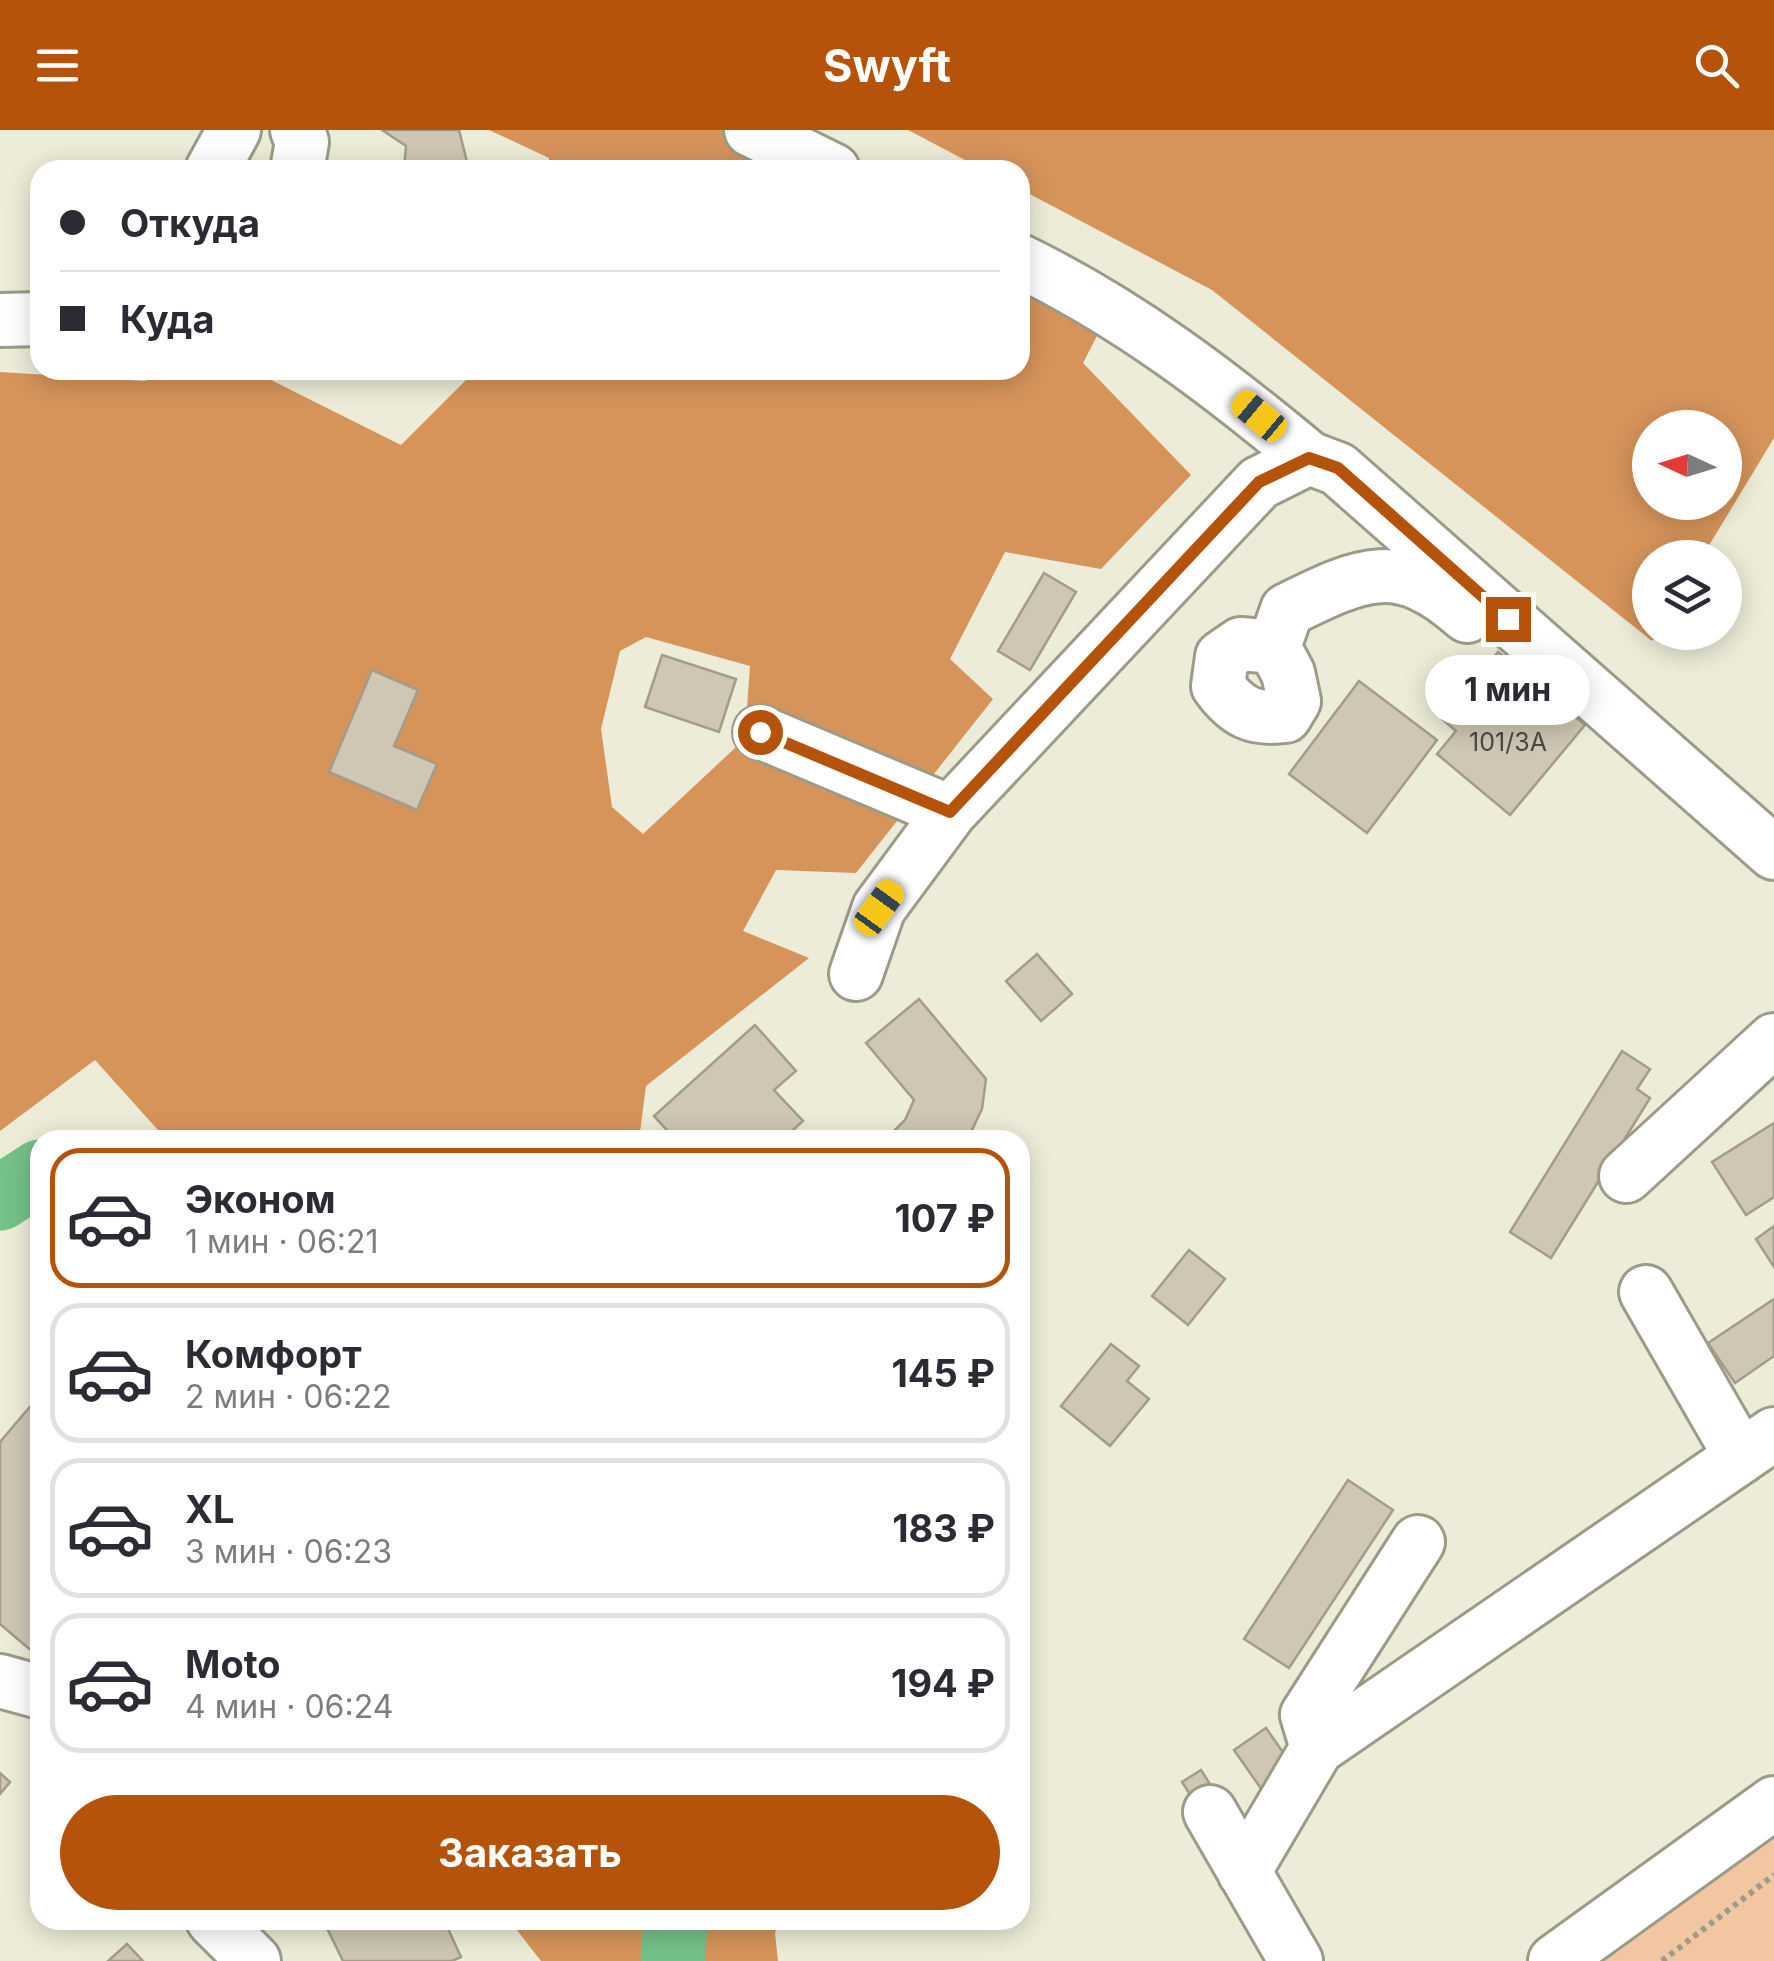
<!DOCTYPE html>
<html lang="ru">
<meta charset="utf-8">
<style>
body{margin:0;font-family:Inter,sans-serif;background:#f2f2f3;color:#2b2b33;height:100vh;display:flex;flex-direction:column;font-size:38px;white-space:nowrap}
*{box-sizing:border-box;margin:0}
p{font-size:32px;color:#7c7c81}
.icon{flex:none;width:55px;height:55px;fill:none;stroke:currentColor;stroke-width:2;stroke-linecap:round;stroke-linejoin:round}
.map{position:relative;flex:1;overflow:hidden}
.side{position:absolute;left:30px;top:1000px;width:1000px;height:800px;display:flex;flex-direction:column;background:#fff;border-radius:30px;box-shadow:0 5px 25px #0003}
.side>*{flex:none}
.guide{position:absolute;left:30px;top:30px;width:1000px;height:220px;border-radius:30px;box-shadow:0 5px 25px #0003;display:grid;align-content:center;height:220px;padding:0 30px;background:#fff}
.needle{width:65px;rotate:274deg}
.fabs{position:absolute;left:1632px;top:280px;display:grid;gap:20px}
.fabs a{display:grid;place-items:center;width:110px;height:110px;border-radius:50%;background:#fff;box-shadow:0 5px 25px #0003;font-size:50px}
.end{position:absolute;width:45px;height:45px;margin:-22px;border:12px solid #b45309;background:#fff;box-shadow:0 0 0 5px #fff}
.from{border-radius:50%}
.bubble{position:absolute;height:70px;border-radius:35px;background:#fff;box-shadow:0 5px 25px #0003;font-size:32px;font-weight:700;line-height:70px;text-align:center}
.car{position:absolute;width:30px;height:60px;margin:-30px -15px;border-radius:12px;box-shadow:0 0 8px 2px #0007;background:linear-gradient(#f5c518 24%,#345 0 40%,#f5c518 0 76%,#345 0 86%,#f5c518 0)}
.guide b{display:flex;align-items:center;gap:35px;height:95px;font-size:38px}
.guide b+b{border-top:2px solid #e1e1e2}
.guide i{width:25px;height:25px;background:#2b2b33}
ul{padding:18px 0 0;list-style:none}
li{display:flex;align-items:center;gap:30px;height:140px;margin:0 20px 15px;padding:0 10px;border:5px solid #e1e1e2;border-radius:30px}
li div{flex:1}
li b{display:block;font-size:38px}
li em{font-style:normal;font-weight:700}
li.current{border-color:#b45309}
li>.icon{width:90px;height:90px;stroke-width:1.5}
.cta{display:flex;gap:20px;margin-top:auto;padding:20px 30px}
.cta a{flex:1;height:115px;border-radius:60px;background:#b45309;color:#fff;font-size:40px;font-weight:700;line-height:115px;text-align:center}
header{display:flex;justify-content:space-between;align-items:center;height:130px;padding:0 30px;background:#b45309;color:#fff;font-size:45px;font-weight:700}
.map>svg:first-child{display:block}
.green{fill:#f3c6a2}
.forest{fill:#d6945a;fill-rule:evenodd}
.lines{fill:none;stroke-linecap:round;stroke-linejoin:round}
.river{stroke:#75c18a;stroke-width:65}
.building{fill:#cfc6b4;stroke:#a49b8b;stroke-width:2.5}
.minor-casing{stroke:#9b9b88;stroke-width:58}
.path{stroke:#9c9c8c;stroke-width:6;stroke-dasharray:5 5;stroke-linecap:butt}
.minor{stroke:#fff;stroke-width:52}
.route{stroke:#b45309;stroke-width:12}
.labels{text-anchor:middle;stroke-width:10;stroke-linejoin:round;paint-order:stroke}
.number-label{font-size:25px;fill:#4c4a3f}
</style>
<header><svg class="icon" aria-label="menu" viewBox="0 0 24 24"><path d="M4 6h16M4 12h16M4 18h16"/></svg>Swyft<svg class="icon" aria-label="search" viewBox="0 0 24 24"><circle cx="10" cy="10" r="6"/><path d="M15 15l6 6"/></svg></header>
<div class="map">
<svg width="1774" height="1831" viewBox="0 0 1774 1831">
<rect width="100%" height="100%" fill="#ececd8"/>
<path class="green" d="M1774,1703V1831H1598Z"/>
<path class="forest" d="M489,0H781L861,40H548L549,28Z
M908,0H1774V308L1702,427L1650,428V502L1657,503L1652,511L1212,160L1020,59V40H984ZM1650,298H1725V372H1650Z
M1020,120L1116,169L1083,233L1191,345L1101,439L1005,422L950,529L993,569L856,743L776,740L743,801L809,828L646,956L639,1010H167L95,930L0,1001V242L145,251L152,240H251L401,315L476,240H1020ZM646,507L750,536L747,578L735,618L643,704L612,677L601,599L620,521Z
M509,1790H779L775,1803L778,1831H541Z"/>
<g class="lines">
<path class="river" d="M0,1068L40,1042
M673,1831L675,1790"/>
</g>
<path class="building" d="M382,0H459L469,40H404L406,16Z
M1044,443L1076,462L1030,540L998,521Z
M1498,522L1585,595L1510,685L1437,624L1456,601L1442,589Z
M662,525L736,549L719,602L645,577Z
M372,540L418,560L394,616L437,634L417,680L329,642Z
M1359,551L1437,610L1367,703L1289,644Z
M1037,824L1072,864L1041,891L1006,851Z
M919,869L986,949L982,979L971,1002L942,1010H885L905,990L914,970L866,913Z
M755,895L796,941L774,960L803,991L782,1010H676L654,986Z
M1622,921L1650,939L1637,959L1650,968L1551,1128L1510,1102Z
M1774,993V1067L1746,1085L1712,1032Z
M1774,1096V1137L1756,1109Z
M1189,1120L1225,1149L1188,1195L1152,1166Z
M1774,1169V1226L1735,1253L1708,1213Z
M1111,1214L1139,1236L1127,1251L1149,1269L1110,1316L1061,1276Z
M40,1265V1528L0,1494V1312Z
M1348,1350L1393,1380L1289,1538L1244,1509Z
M1266,1598L1294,1638L1262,1660L1234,1620Z
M1201,1640L1220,1670L1201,1682L1182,1652Z
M0,1643L10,1652L0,1664Z
M323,1790H444L461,1827L452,1831H343Z
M127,1814L143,1831H108Z"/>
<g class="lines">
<defs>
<path id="minor" d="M751,0L833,40
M212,40L234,0
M297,40L302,12L297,0
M1020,131C1127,183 1218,252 1309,328
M0,190L40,189
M1274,517L1241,514L1222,527L1218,556C1237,582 1253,590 1285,586L1294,571L1288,543L1274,517L1287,480C1362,443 1399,425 1467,486
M760,602L950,682
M856,844L879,778L950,682L1259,353L1309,328L1338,339L1774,723
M1626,1046L1774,910
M1646,1162L1741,1327
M0,1551L40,1562
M1317,1618L1307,1585L1418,1412
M1210,1682L1296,1831
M1244,1742L1317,1618L1774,1304
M213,1790L254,1831
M1555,1831L1774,1673"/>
</defs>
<use href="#minor" class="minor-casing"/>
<path class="path" d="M1662,1831L1774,1745"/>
<use href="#minor" class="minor"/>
</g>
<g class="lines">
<path class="route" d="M760,602L950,682L1259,352L1309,328L1338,338L1508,489"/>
</g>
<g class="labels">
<g class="number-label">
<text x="1508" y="621">101/3А</text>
</g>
</g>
</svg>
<div class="fabs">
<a><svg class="needle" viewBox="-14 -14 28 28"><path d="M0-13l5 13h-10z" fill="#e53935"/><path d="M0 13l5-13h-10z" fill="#7c7c81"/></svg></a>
<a><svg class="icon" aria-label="layers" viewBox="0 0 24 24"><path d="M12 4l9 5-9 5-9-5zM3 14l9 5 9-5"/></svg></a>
</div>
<i class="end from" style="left:760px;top:602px"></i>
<i class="end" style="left:1508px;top:489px"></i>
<div class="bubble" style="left:1425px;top:525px;width:165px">1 мин</div>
<i class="car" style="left:1259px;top:286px;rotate:310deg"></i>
<i class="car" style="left:879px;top:778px;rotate:36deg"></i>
<div class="guide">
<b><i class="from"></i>Откуда</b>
<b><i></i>Куда</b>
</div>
<section class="side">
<ul>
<li class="current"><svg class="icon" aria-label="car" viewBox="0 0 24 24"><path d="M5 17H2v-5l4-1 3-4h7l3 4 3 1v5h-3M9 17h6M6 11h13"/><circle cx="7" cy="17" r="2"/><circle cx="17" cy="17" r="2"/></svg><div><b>Эконом</b><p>1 мин · 06:21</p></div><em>107 ₽</em></li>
<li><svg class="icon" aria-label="car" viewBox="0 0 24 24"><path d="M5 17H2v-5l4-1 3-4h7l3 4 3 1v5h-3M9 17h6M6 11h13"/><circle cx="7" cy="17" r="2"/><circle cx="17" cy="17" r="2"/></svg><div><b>Комфорт</b><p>2 мин · 06:22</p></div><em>145 ₽</em></li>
<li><svg class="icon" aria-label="car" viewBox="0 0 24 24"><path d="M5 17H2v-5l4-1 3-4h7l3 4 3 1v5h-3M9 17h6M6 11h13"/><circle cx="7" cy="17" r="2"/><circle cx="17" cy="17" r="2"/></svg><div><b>XL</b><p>3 мин · 06:23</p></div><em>183 ₽</em></li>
<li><svg class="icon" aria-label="car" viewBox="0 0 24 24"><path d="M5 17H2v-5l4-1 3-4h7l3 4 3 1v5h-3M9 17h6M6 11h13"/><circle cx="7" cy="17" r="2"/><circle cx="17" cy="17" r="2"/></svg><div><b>Moto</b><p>4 мин · 06:24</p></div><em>194 ₽</em></li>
</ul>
<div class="cta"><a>Заказать</a></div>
</section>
</div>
